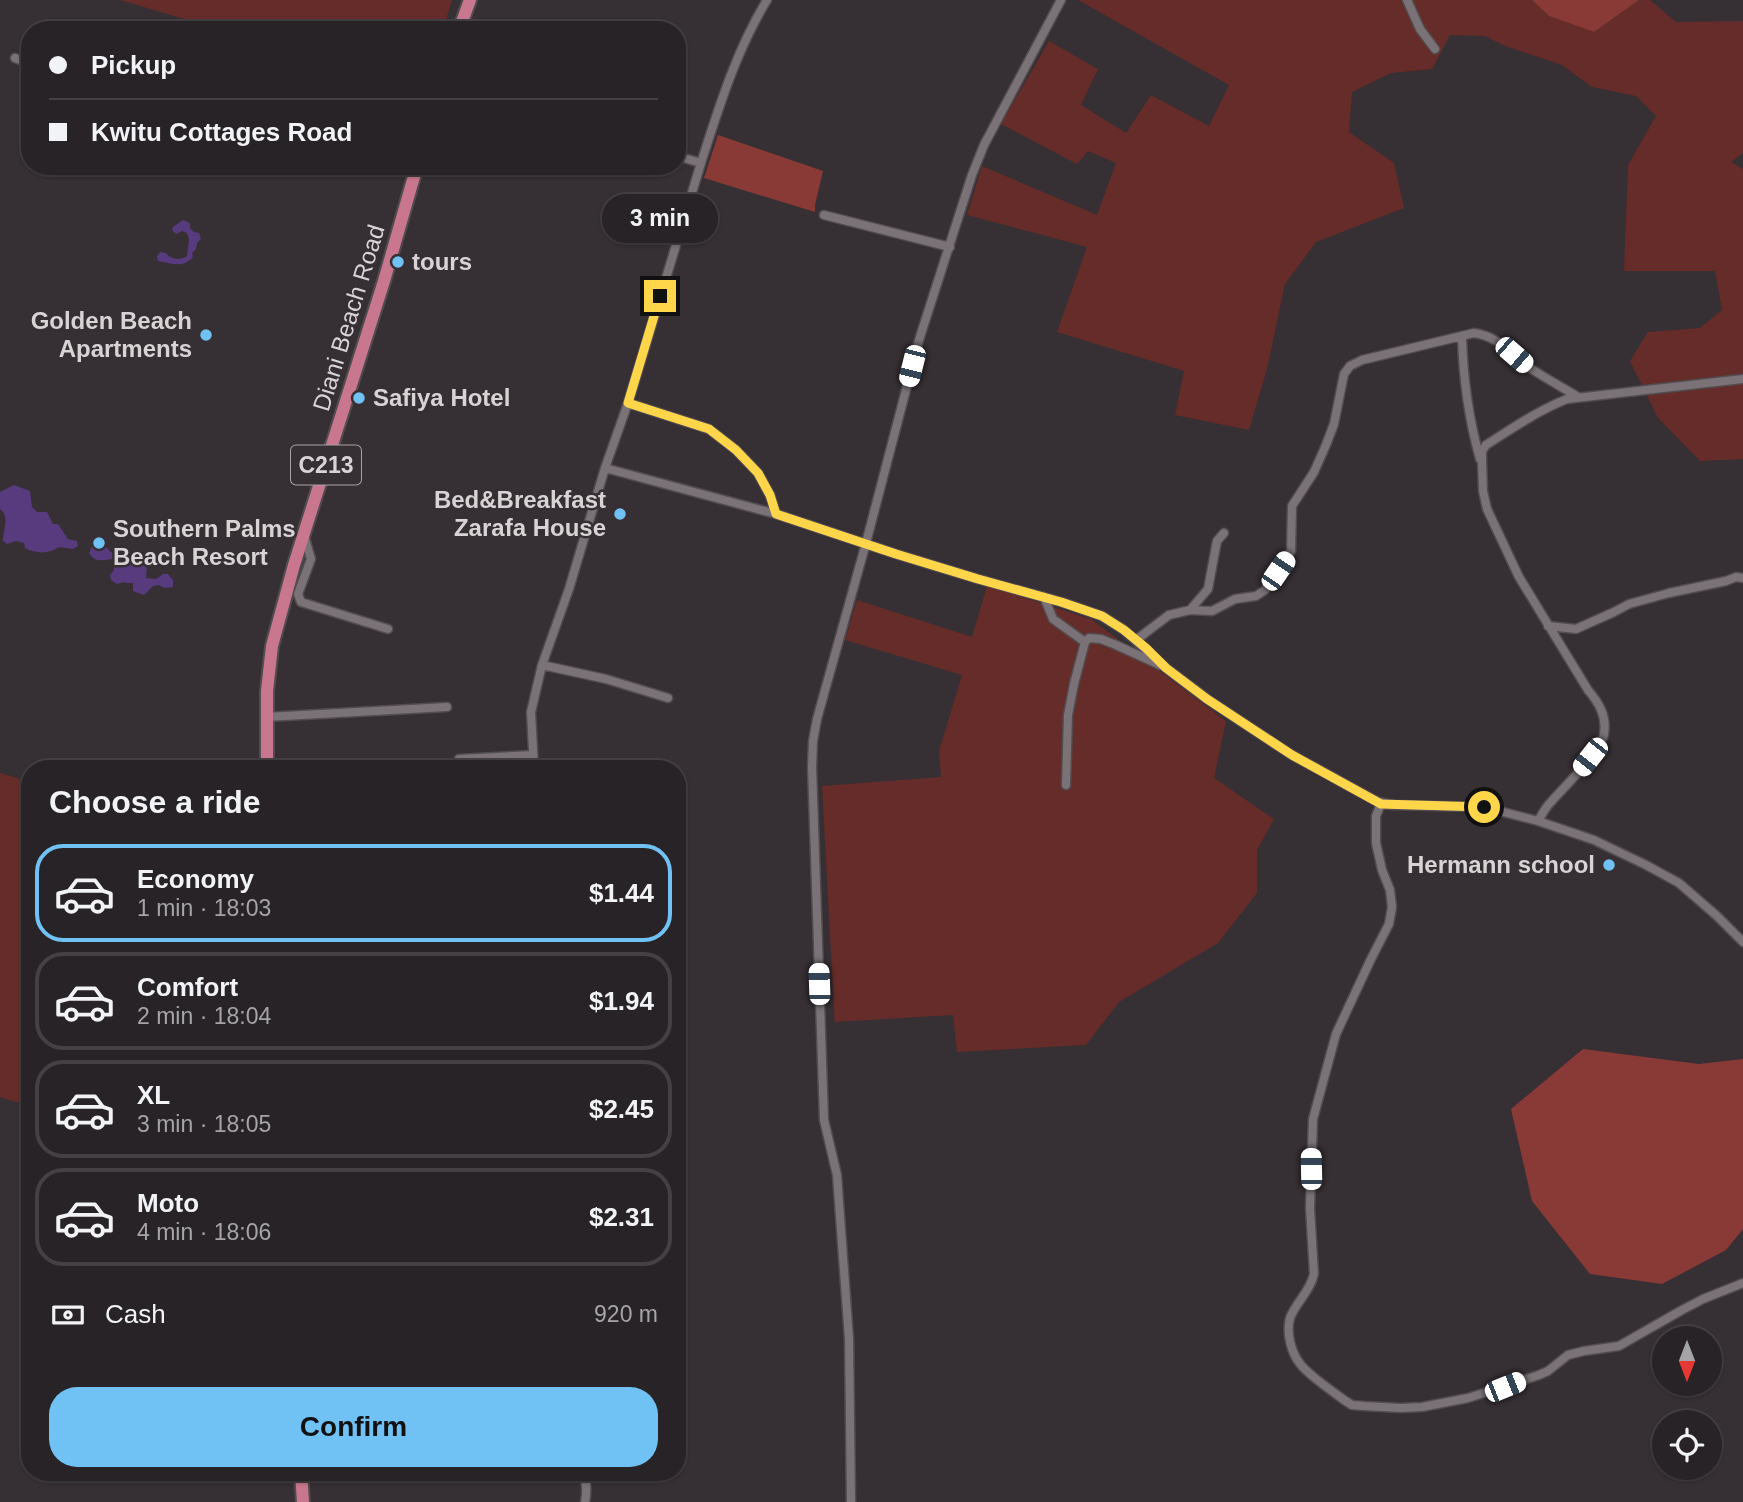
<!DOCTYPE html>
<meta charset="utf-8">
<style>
body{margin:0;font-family:Helvetica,sans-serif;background:#302b2e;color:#f1f3f6;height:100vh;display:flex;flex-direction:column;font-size:26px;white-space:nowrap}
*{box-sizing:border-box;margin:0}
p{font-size:23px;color:#a5a4a7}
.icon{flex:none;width:38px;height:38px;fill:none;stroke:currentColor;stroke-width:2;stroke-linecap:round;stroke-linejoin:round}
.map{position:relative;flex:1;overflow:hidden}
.details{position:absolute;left:21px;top:760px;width:665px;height:721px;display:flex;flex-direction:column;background:#282326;border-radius:28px;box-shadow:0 2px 5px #0004,0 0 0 2px #444043}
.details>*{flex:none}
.guide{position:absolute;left:21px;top:21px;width:665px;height:154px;border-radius:28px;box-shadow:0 2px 5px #0004,0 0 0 2px #444043;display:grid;align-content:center;height:154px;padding:0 28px;background:#282326}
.needle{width:46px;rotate:180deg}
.controls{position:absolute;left:1652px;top:1326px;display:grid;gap:14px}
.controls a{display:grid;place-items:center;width:70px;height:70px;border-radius:50%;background:#282326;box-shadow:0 2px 5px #0004,0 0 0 2px #444043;font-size:35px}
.end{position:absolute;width:32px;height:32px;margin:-16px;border:9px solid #ffd54a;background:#111;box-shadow:0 0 0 4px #111}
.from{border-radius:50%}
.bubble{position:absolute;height:49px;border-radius:24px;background:#282326;box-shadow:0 2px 5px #0004,0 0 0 2px #444043;font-size:23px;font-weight:700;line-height:49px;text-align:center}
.car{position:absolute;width:21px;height:42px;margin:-21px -10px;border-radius:9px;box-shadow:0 0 5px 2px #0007;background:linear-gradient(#fff 24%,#345 0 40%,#fff 0 76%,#345 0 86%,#fff 0)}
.guide b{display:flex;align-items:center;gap:24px;height:66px;font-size:26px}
.guide b+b{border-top:2px solid #444043}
.guide i{width:18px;height:18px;background:#f1f3f6}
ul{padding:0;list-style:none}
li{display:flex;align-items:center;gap:21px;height:98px;margin:0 14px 10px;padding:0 14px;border:4px solid #444043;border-radius:28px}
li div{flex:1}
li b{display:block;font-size:26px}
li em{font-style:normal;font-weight:700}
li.on{border-color:#70c1f4}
li>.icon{width:63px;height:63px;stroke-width:1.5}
h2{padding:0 28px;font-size:32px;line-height:84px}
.pay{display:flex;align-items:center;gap:18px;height:77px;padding:0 28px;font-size:26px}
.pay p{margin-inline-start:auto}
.primary-button{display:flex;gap:14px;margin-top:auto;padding:14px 28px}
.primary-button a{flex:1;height:80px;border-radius:28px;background:#70c1f4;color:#111;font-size:28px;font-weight:700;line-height:80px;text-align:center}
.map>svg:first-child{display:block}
.green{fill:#662c29}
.forest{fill:#8a3a36}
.water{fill:#573b7e}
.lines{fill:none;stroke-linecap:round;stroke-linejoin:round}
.minor-casing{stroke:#514c4f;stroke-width:11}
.primary-casing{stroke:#514c4f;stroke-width:16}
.minor{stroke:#7a7276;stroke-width:8}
.primary{stroke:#c9778e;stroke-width:12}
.route{stroke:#ffd54a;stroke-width:9}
.poi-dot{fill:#70c1f4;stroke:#362f33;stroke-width:2.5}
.labels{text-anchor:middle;stroke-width:5;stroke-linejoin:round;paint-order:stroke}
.shield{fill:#362f33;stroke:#a7a2a5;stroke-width:2}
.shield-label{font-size:23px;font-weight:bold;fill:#d8d4d6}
.poi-label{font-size:24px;font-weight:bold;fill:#d8d4d6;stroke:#362f33;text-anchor:start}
.street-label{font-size:24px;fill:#d8d4d6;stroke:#362f33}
</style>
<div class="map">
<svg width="1743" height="1502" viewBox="0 0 1743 1502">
<rect width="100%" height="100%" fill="#362f33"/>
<path class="green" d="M120,0H452L443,30H222Z
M1078,0H1532L1549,16L1594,32L1639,0H1650L1676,22L1743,21V153L1731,162L1743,169V459L1700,461L1658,418L1630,361L1648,332L1700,328L1722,310L1715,271H1624L1628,165L1656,116L1636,96L1592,87L1562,65L1505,46L1485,36L1450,35L1432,69L1391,73L1352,92L1349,132L1394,163L1404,208L1316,242L1285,284L1267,369L1249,430L1175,415L1184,371L1057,332L1087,247L967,215L982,166L1097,215L1116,163L1088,151L1077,164L1001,124L1049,41L1098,69L1081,105L1126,133L1151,95L1209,126L1229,85Z
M987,586L1091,619L1226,721L1214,778L1274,819L1257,850V893L1218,943L1119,1002L1086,1045L957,1052L953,1015L835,1022L837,1065L822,786L941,777L939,751L962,675L845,640L857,600L972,637Z
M0,773L30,782V1106L0,1097Z"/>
<path class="forest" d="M1532,0H1639L1594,32L1549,16Z
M718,135L823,171L815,205V212L704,178Z
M1583,1049L1699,1064L1743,1059V1229L1726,1250L1662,1284L1590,1274L1532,1201L1511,1109Z"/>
<path class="water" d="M183,220L190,223V228L194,232L199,233L201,239L197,243L196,249L192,253L193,257C183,269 171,263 158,261L157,256L160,252L166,253C170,259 180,261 187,256L189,239L187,233L182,231L176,234L172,230L173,227Z
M14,485L30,491L32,507L37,512H47L53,524H58L68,539L77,541L78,546L73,549L59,547C50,554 36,554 25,548L24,543L16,541L7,544L3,541C3,530 10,516 0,509V492Z
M93,544L105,545C111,555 121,559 131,553L145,558L147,561L146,578L156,579L163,574H168L173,580V587L164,588L159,585L153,586L144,595L133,591V583H126L124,582L117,584L111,580L110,575L114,570V561L111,559C102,561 94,562 89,553Z"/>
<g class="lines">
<defs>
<path id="minor" d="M1407,0L1420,29L1435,49
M15,58L30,64
M677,156L701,163L628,403L709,429L736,450L758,473L770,495L776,514L896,554L978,579L1061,602L1102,616L1124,630L1166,668L1207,699L1292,755L1378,802L1393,805L1484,807L1538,821L1594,840L1646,865L1679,883L1717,916L1743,942
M701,163C719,107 736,51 767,0
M378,166L416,170
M824,215L950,247
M1462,336C1463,377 1469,420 1480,459
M605,468L776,514
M304,535L311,559L298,594L301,602L388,629
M1044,597L1053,619L1085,642
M1190,610L1208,589L1217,541L1224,533
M1548,626L1576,629L1614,612L1629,604L1669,593L1726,581L1736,577L1743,578
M1136,640L1169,615L1190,610L1212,611L1235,599L1256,596L1265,590L1291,551L1292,506L1314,472L1326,445L1334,424L1344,374L1350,366L1362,360L1474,333C1501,337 1509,354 1530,368C1545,378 1562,387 1578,397
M542,665L606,679L668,698
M266,717L447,707
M459,759L533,755
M534,768L531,712L542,665L569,589L605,468L628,403
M1066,785L1068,715L1074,684L1085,642L1089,638L1101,639L1116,645L1160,665
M1381,804L1376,816V843L1382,870L1390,890L1392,907L1389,924L1371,959L1336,1034L1313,1119L1310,1208L1314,1274C1310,1292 1296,1302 1290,1318C1286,1333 1291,1353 1301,1365C1311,1377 1331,1390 1344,1400L1352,1405L1364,1406L1401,1408L1422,1407L1468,1398L1539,1375L1548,1371L1568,1355L1584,1351L1619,1346L1682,1310L1703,1299L1743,1283
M1538,821C1542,815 1545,808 1550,803C1563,788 1601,752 1604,734C1607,716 1599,703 1588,690L1519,577L1487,509L1483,491L1482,460V451L1486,445C1513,428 1537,411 1567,399L1743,379
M583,1472C587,1482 587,1492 585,1502
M851,1502L849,1339L837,1175L824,1120L812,767L813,741L817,719L866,543L919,340L972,175L984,145L1061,0"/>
<path id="primary" d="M459,30L470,0
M267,768V691L272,646L294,565L384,281L417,166
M301,1472L303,1502"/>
</defs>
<use href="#minor" class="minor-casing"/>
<use href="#primary" class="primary-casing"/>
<use href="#minor" class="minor"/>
<use href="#primary" class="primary"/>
</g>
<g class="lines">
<path class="route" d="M660,296L628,403L709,429L736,450L758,473L770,495L776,514L896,554L978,579L1061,602L1102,616L1124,630L1146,648L1166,668L1207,699L1292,755L1381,804L1484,807"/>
</g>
<g class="poi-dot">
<circle cx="398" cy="262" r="7"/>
<circle cx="206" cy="335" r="7"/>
<circle cx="359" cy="398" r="7"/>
<circle cx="620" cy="514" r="7"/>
<circle cx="99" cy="543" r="7"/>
<circle cx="1609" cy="865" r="7"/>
</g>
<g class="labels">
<rect class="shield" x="291" y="445.5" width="70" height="39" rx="5"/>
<g class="shield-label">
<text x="326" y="473">C213</text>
</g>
<g class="poi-label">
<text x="412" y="270">tours</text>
<text x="192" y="329" text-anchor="end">Golden Beach<tspan x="192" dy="28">Apartments</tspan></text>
<text x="373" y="406">Safiya Hotel</text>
<text x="606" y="508" text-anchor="end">Bed&amp;Breakfast<tspan x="606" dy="28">Zarafa House</tspan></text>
<text x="113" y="537">Southern Palms<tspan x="113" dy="28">Beach Resort</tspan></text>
<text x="1595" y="873" text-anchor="end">Hermann school</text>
</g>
<g class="street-label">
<text transform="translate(349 318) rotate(-73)" y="8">Diani Beach Road</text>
</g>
</g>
</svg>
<div class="controls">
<a><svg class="needle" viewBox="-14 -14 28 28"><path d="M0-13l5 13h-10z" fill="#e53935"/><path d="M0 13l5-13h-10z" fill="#a5a4a7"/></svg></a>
<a><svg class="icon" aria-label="locate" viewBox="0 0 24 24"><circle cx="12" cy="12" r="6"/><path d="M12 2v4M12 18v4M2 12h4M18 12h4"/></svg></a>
</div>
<i class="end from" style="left:1484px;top:807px"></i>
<i class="end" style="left:660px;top:296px"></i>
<div class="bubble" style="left:602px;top:194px;width:116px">3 min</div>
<i class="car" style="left:1514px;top:355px;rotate:131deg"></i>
<i class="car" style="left:912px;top:366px;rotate:194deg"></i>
<i class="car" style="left:1278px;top:571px;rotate:34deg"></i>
<i class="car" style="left:1590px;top:757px;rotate:218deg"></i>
<i class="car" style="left:819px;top:984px;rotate:358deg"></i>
<i class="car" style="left:1311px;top:1169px;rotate:359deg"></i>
<i class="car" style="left:1505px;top:1387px;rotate:68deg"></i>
<div class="guide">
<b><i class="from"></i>Pickup</b>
<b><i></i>Kwitu Cottages Road</b>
</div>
<section class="details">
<h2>Choose a ride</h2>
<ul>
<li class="on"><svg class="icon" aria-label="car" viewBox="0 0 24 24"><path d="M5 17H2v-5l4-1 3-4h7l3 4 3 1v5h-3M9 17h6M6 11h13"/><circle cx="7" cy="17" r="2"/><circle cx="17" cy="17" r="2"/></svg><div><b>Economy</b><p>1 min · 18:03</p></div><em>$1.44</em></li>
<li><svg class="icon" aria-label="car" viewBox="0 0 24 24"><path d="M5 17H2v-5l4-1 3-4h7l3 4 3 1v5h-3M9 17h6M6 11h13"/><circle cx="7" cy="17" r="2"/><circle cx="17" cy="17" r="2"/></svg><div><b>Comfort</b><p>2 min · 18:04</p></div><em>$1.94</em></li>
<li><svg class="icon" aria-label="car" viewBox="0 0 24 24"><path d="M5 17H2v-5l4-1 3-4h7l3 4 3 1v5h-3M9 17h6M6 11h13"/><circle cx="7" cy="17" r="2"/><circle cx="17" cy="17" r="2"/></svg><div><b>XL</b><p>3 min · 18:05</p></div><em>$2.45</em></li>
<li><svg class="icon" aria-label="car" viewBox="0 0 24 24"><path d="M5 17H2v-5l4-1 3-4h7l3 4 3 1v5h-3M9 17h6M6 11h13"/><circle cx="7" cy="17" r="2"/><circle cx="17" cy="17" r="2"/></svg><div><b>Moto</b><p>4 min · 18:06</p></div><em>$2.31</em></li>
</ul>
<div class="pay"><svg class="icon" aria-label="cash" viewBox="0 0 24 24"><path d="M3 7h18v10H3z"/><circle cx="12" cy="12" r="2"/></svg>Cash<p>920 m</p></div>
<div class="primary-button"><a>Confirm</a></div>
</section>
</div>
